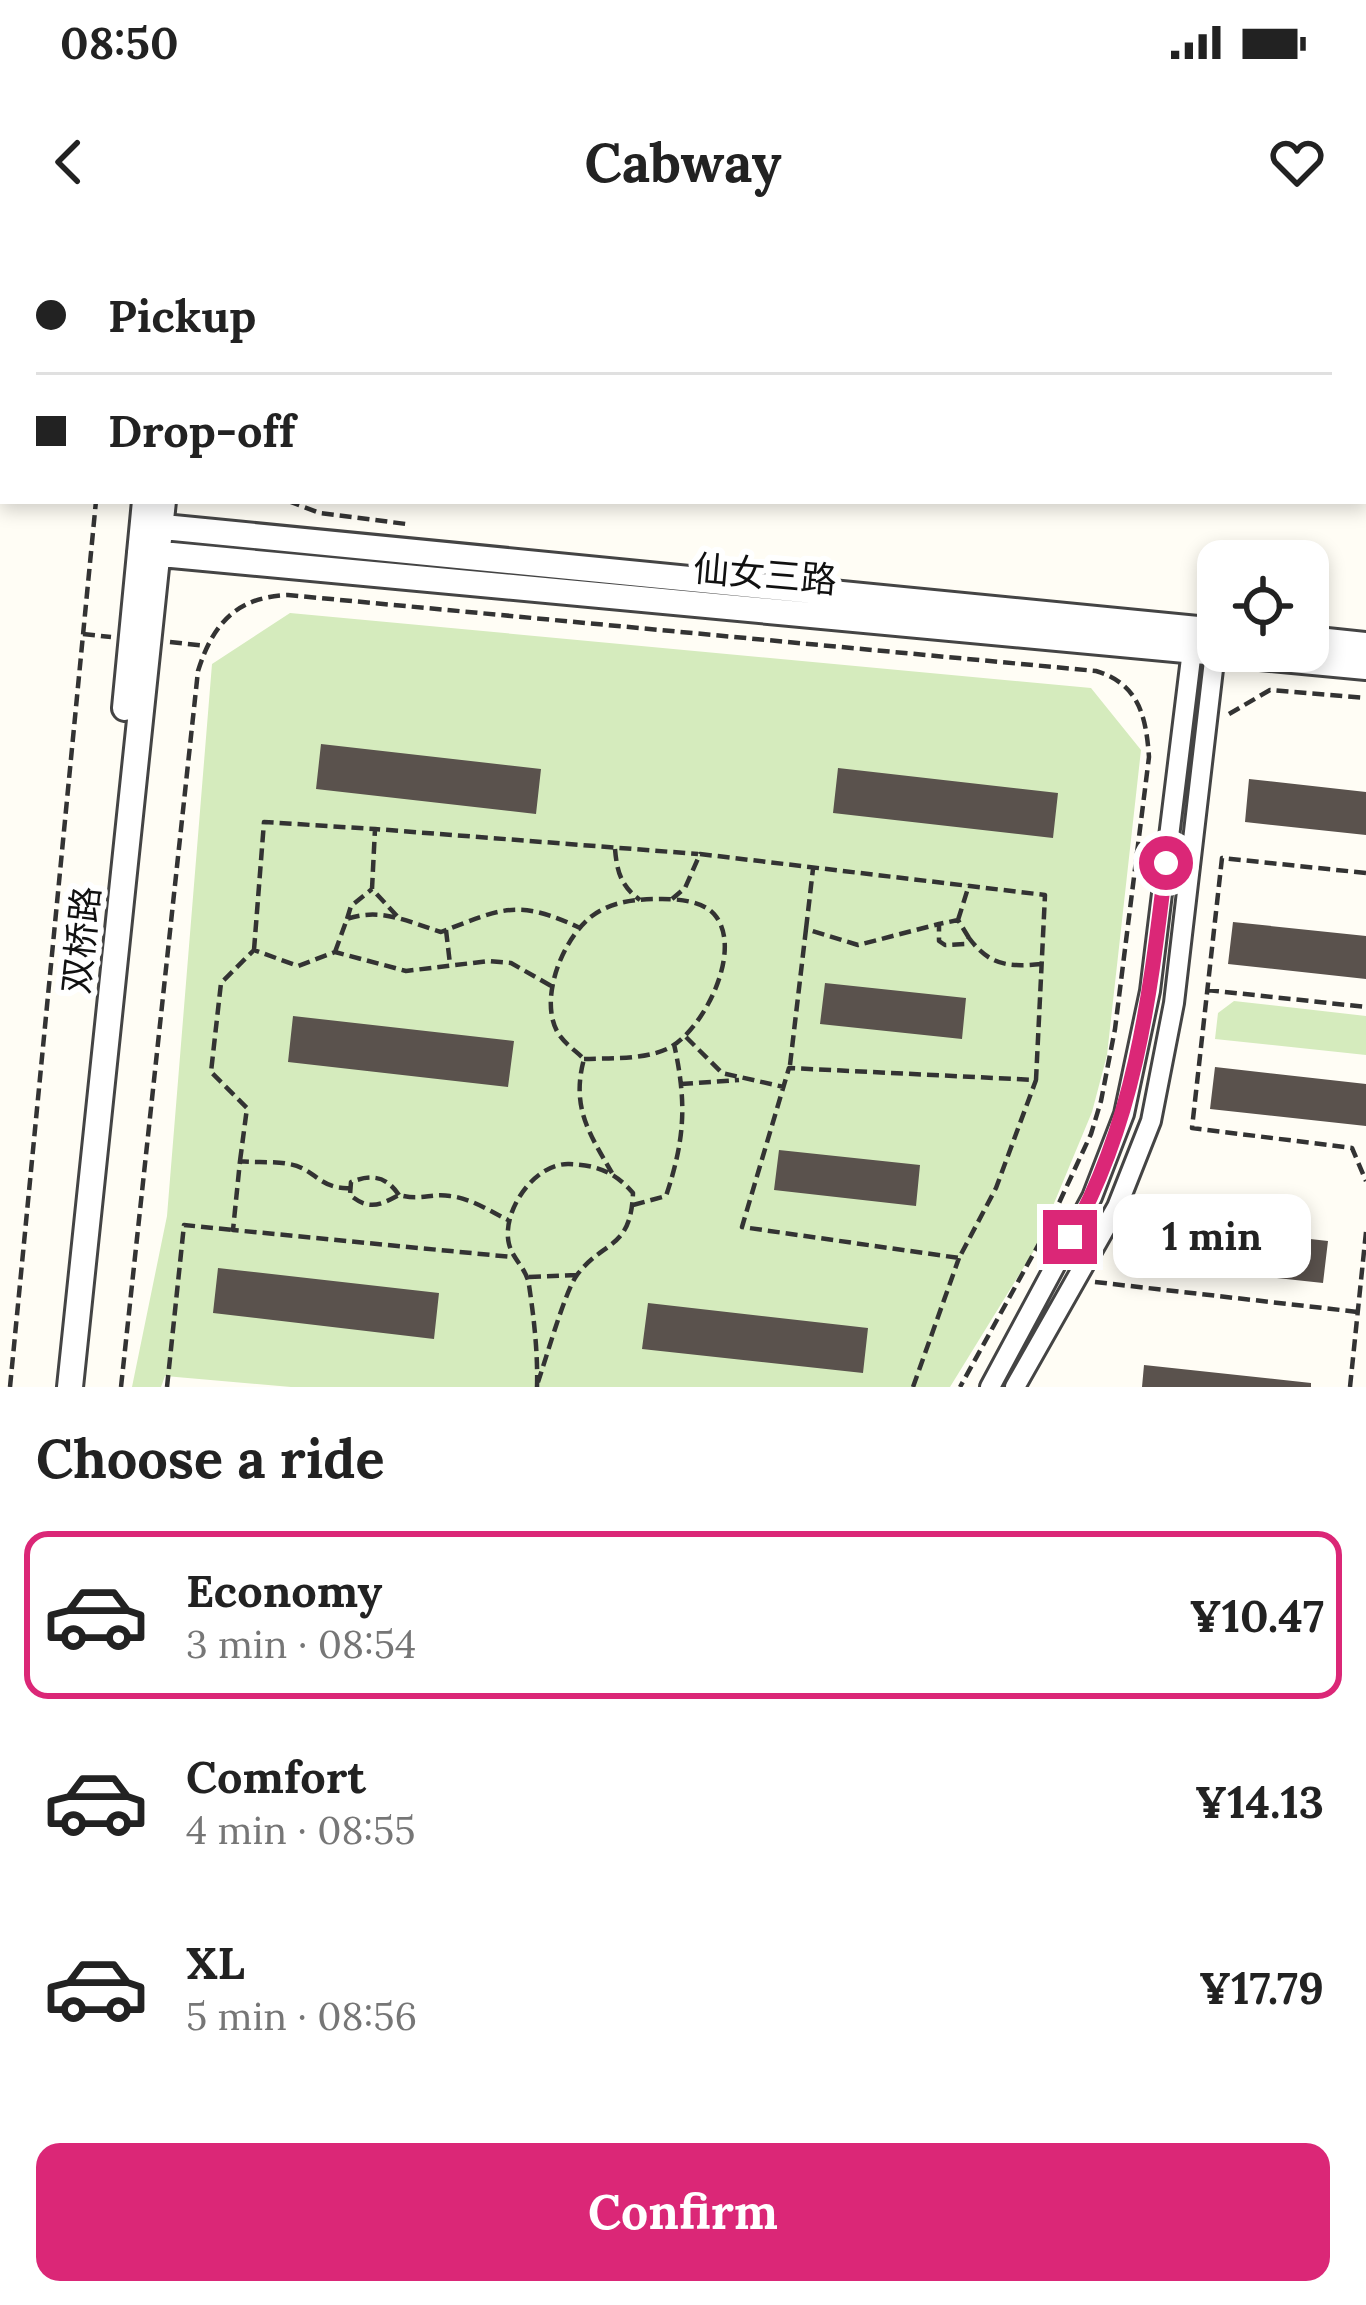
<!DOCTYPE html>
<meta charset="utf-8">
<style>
body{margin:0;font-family:Lora,"Noto Sans SC",serif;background:#f2f2f2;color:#222;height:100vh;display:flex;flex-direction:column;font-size:45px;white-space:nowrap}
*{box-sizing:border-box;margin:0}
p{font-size:39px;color:#767676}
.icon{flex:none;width:66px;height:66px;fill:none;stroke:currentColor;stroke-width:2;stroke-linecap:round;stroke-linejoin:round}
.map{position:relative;height:1147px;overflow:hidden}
.side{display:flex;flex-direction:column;background:#fff;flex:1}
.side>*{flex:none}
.hud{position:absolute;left:0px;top:0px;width:1368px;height:264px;box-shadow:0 6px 18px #0003;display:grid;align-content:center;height:264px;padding:0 36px;background:#fff}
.fabs{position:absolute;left:1197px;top:300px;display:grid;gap:24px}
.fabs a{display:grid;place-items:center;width:132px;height:132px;border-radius:24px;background:#fff;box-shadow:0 6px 18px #0003;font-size:60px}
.end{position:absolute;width:54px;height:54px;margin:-27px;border:15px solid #db2777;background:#fff;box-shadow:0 0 0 6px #fff}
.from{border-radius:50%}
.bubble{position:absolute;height:84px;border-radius:24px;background:#fff;box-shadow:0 6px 18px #0003;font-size:39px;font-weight:700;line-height:84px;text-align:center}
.hud b{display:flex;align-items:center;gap:42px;height:114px;font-size:45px}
.hud b+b{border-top:3px solid #e0e0e0}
.hud i{width:30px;height:30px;background:#222}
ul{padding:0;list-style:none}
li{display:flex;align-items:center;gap:36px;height:168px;margin:0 24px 18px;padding:0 12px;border:6px solid transparent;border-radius:24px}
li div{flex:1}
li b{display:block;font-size:45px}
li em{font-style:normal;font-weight:700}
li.current{border-color:#db2777}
li>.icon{width:108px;height:108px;stroke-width:1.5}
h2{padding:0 36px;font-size:54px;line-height:144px}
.cta{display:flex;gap:24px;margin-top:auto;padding:24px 36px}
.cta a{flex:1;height:138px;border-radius:24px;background:#db2777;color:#fff;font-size:48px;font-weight:700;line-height:138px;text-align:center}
.status{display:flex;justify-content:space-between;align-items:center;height:84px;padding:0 60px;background:#fff;direction:ltr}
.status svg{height:33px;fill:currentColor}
header{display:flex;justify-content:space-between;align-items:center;height:156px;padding:0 36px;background:#fff;font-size:54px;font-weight:700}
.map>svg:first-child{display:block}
.green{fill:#d5ebbd}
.building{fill:#5a524d}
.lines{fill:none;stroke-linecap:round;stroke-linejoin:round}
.minor-casing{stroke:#444;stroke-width:24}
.tertiary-casing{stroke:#444;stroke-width:30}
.path{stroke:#333;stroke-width:4.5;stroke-dasharray:12 6;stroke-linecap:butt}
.minor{stroke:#fff;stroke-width:18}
.tertiary{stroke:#fff;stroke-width:24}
.route{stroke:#db2777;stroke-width:15}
.labels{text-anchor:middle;stroke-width:12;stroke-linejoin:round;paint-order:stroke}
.street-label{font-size:36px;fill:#111;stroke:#fff}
</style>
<div class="status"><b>08:50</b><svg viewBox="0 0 49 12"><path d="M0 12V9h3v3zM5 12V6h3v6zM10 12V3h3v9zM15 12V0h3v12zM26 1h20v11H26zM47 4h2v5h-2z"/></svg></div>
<header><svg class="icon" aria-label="back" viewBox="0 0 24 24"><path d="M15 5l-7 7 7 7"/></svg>Cabway<svg class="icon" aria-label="heart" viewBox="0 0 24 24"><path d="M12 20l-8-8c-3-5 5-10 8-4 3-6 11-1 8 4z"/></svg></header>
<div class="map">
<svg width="1366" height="1147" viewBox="0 0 1366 1147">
<rect width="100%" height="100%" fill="#fffdf5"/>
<path class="green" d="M290,373L1091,448L1141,510L1107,815L1092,872L1035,1009L950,1147H291L165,1136L161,1147H132L167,976L212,424Z
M1234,761L1366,776V815L1215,799L1218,773Z"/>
<path class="building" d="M321,504L541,529L536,574L316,549Z
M838,528L1058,553L1053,598L833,573Z
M1249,539L1366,552V595L1245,582Z
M1233,682L1366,696V739L1228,724Z
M825,743L966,758L962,799L820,784Z
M293,776L514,801L508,847L288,822Z
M1215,827L1366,844V886L1210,869Z
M779,910L920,925L916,966L774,950Z
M1161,982L1328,1001L1323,1043L1156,1025Z
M218,1028L439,1053L434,1099L213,1073Z
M648,1063L868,1088L863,1133L642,1109Z
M1144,1125L1311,1143V1147H1142Z"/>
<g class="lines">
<defs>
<path id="minor" d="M990,1147L1092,957L1124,874L1150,751L1192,410
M1015,1147L1117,967L1151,881L1174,763L1215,412"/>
<path id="tertiary" d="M171,3L172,0
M190,3V0
M143,285L1218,391
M140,312L1366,427
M1308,399L1366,405
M125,468L145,261
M70,1147L163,261"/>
</defs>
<use href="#minor" class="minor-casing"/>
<use href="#tertiary" class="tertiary-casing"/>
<path class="path" d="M121,3V0
M264,3V0
M288,261L320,273L406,284
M83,394L111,397
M170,402L206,406
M1229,474L1270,450L1366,458
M615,609C617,632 621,646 640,660
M1366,633L1222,618L1192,888L1352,908L1366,941
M672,659L685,648L700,614L1045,655L1036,840L789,828L742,987L959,1018L996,948L1036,840
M397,676L372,649L375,589L698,614
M347,679L351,666L372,649
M958,680L969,645
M806,689L813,629
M446,690L450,724
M969,698L958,680L939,684V701L945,705L965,704L969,698C990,726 1008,727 1042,724
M254,710L264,582L375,589
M335,712L347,679C381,667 408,682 441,692C501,669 517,658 580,688
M1207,750L1366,767
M686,797L722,833L784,847
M584,819C611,818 642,820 667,809C703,792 745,709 714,674C702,661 679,659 662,659C637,659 612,661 592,676C563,698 538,759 558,793C564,803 576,811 584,819C571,867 589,893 612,933
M790,825L806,689L858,705L939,684
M681,844L739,840
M240,921L247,868L211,832L221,743L254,710L298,726L335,712L406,731L489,721L511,723L553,747
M351,948C319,950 315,928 289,924C274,921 256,923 240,921L233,990L512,1017
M399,955C386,936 372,934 351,942L350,955C368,970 379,966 399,955C422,961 430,953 450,956C470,958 490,971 508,980
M633,965L666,956C685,899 687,863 674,804
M529,1037L577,1035
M1095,1042L1358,1072
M10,1147L96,261
M121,1147L198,431C213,383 237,357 288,355L1096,431C1139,444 1146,476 1149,517L1115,789L1101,861L1091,894L1046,991L960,1147
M167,1147L184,985L233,990
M537,1147C538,1114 534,1078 529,1045C527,1029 513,1020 509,1004C501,972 534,923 569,924C597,925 615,932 633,953C631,1010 603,1000 577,1035C565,1051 546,1119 538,1142
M913,1147L959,1018
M1350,1147L1366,992"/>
<use href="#minor" class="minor"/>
<use href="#tertiary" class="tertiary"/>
</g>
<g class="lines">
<path class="route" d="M1070,997C1136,881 1150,754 1166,623"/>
</g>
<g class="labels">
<g class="street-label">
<text transform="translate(765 334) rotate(5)" y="13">仙女三路</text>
<text transform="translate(81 700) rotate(-84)" y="13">双桥路</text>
</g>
</g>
</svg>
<div class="fabs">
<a><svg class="icon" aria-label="locate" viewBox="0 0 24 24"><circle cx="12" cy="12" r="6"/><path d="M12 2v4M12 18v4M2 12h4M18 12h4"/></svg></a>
</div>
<i class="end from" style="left:1166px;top:623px"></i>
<i class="end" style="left:1070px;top:997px"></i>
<div class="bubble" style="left:1113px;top:954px;width:198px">1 min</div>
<div class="hud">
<b><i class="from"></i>Pickup</b>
<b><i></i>Drop-off</b>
</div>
</div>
<section class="side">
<h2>Choose a ride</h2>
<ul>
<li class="current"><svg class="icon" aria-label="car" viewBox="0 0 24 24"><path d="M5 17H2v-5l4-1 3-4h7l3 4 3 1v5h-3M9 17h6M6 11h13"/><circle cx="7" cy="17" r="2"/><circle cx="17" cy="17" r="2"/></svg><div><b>Economy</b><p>3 min · 08:54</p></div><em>¥10.47</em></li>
<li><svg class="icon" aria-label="car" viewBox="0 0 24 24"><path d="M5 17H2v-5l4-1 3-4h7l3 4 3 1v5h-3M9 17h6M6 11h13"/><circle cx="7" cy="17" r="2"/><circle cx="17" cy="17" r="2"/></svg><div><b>Comfort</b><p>4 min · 08:55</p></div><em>¥14.13</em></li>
<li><svg class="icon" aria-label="car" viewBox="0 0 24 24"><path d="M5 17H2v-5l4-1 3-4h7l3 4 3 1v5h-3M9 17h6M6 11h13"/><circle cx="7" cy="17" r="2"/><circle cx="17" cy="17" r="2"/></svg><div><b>XL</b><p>5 min · 08:56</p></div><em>¥17.79</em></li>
</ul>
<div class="cta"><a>Confirm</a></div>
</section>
